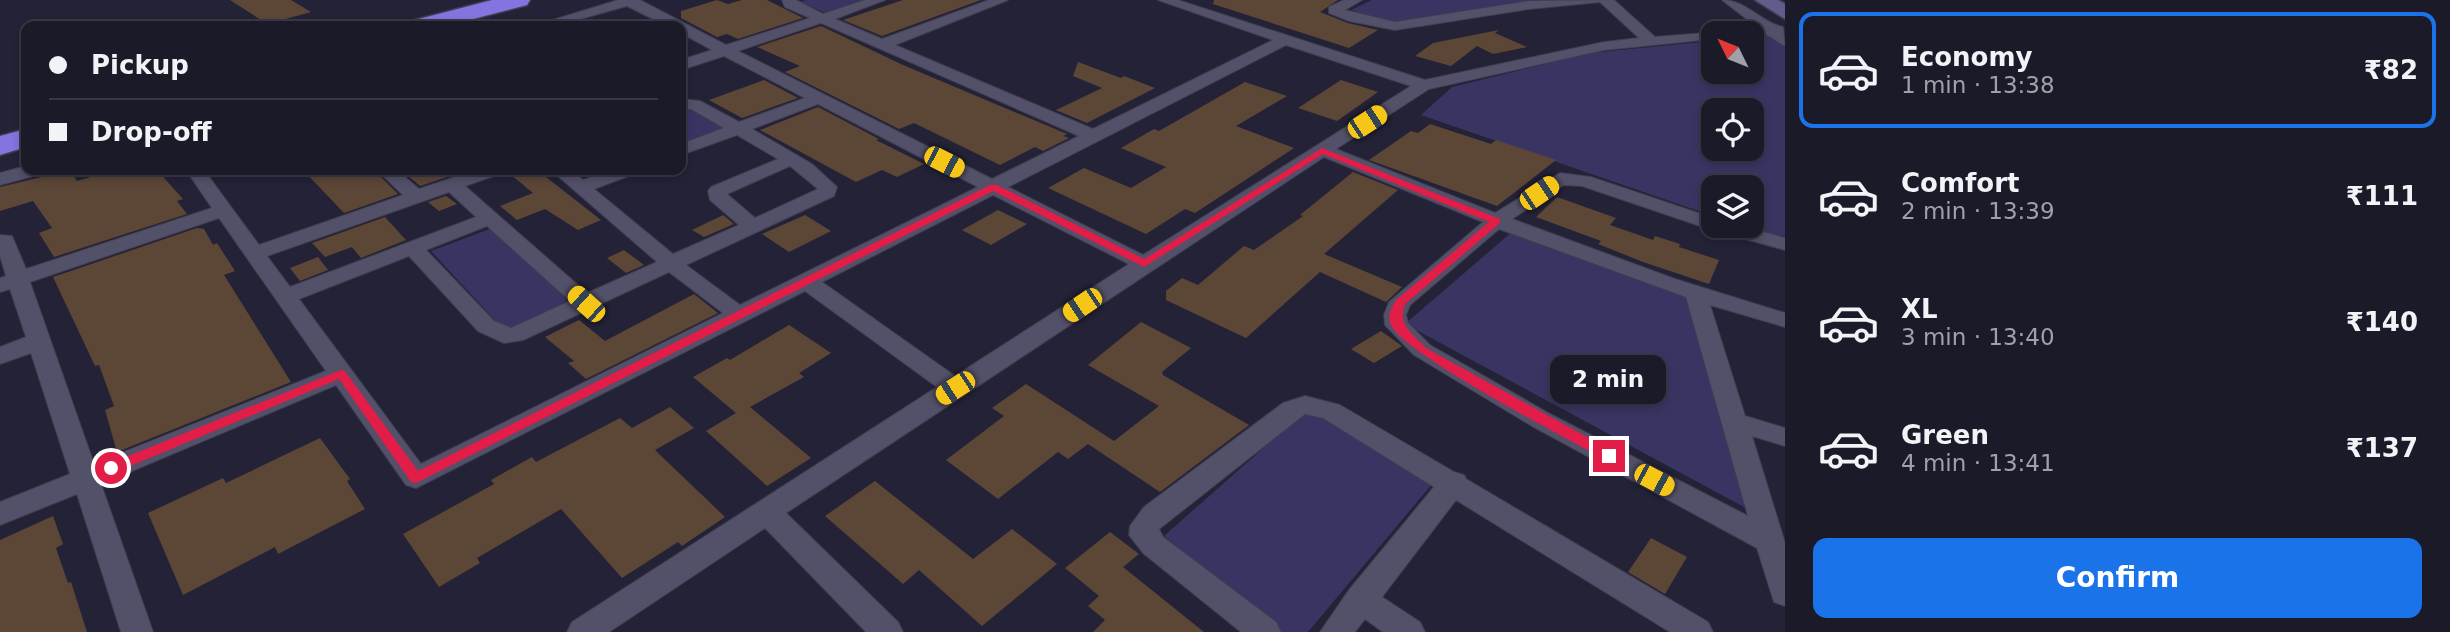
<!DOCTYPE html>
<meta charset="utf-8">
<style>
body{margin:0;font-family:"DejaVu Sans",sans-serif;background:#242331;color:#f1f3f6;height:100vh;display:flex;flex-direction:column;font-size:26px;white-space:nowrap}
*{box-sizing:border-box;margin:0}
p{font-size:23px;color:#a0a1a8}
.icon{flex:none;width:38px;height:38px;fill:none;stroke:currentColor;stroke-width:2;stroke-linecap:round;stroke-linejoin:round}
.map{position:relative;flex:1;overflow:hidden}
.sheet{display:flex;flex-direction:column;background:#1b1a29;width:665px}
.sheet>*{flex:none}
.hud{position:absolute;left:21px;top:21px;width:665px;height:154px;border-radius:14px;box-shadow:0 4px 10px #0003,0 0 0 2px #393846;display:grid;align-content:center;height:154px;padding:0 28px;background:#1b1a29}
.needle{width:46px;rotate:313deg}
.fabs{position:absolute;left:1701px;top:21px;display:grid;gap:14px}
.fabs a{display:grid;place-items:center;width:63px;height:63px;border-radius:14px;background:#1b1a29;box-shadow:0 4px 10px #0003,0 0 0 2px #393846;font-size:35px}
.end{position:absolute;width:32px;height:32px;margin:-16px;border:9px solid #e11d48;background:#fff;box-shadow:0 0 0 4px #fff}
.from{border-radius:50%}
.bubble{position:absolute;height:49px;border-radius:14px;background:#1b1a29;box-shadow:0 4px 10px #0003,0 0 0 2px #393846;font-size:23px;font-weight:700;line-height:49px;text-align:center}
.car{position:absolute;width:21px;height:42px;margin:-21px -10px;border-radius:9px;box-shadow:0 0 5px 2px #0007;background:linear-gradient(#f5c518 24%,#345 0 40%,#f5c518 0 76%,#345 0 86%,#f5c518 0)}
.hud b{display:flex;align-items:center;gap:24px;height:66px;font-size:26px}
.hud b+b{border-top:2px solid #393846}
.hud i{width:18px;height:18px;background:#f1f3f6}
ul{padding:12px 0 0;list-style:none}
li{display:flex;align-items:center;gap:21px;height:116px;margin:0 14px 10px;padding:0 14px;border:4px solid transparent;border-radius:14px}
li div{flex:1}
li b{display:block;font-size:26px}
li em{font-style:normal;font-weight:700}
li.selected{border-color:#1a73e8}
li>.icon{width:63px;height:63px;stroke-width:1.5}
.cta{display:flex;gap:14px;margin-top:auto;padding:14px 28px}
.cta a{flex:1;height:80px;border-radius:14px;background:#1a73e8;color:#fff;font-size:28px;font-weight:700;line-height:80px;text-align:center}
main{display:flex;flex:1;min-height:0}
.map>svg:first-child{display:block}
.green{fill:#3a3462;fill-rule:evenodd}
.building{fill:#5c4737}
.lines{fill:none;stroke-linecap:round;stroke-linejoin:round}
.street-casing{stroke:#403d4f;stroke-width:2}
.secondary-casing{stroke:#403d4f;stroke-width:3}
.highway-casing{stroke:#403d4f;stroke-width:3}
.street{fill:#525169;fill-rule:evenodd}
.secondary{fill:#615c8c;fill-rule:evenodd}
.highway{fill:#8374df;fill-rule:evenodd}
.route{fill:#e11d48}
</style>
<main>
<div class="map">
<svg width="1785" height="632" viewBox="0 0 1785 632">
<rect width="100%" height="100%" fill="#242237"/>
<path class="green" d="M806,0H867L826,13L800,2Z
M1372,0H1540L1392,22L1351,10Z
M1775,35L1785,43V237L1743,226H1752V187H1713V216L1421,115L1452,87L1589,53L1713,41V72H1752V37ZM1713,110H1752V149H1713Z
M693,104L731,127L681,145V108Z
M495,227L573,302L505,331L431,251Z
M1513,231L1687,298L1757,514L1405,324Z
M1311,406L1433,483L1308,632H1280L1164,536Z"/>
<path class="building" d="M230,0H291L311,12L267,24Z
M717,0L728,4L742,0H767L803,18L738,39L727,34L717,37L681,18V11Z
M903,0H981L882,36L843,20Z
M1214,0H1338L1320,12L1348,23L1378,30L1349,48L1213,4Z
M821,26L903,65L1067,134L1063,136L1069,138L1043,151L1035,147L1000,165L914,123L899,129L785,72L800,66L757,47Z
M1499,30L1495,33L1527,47L1493,54L1477,46L1451,66L1415,56L1433,43Z
M1078,62L1121,78L1124,76L1155,88L1087,123L1056,110L1102,88L1073,76Z
M764,80L798,98L742,118L709,100Z
M1341,80L1378,92L1337,121L1298,108Z
M1245,82L1287,96L1236,126L1294,148L1195,213L1185,209L1146,234L1048,188L1084,168L1131,188L1166,167L1121,148L1154,129L1159,131Z
M818,107L879,139L876,140L924,164L897,177L882,170L856,182L760,130Z
M1430,124L1491,144L1496,140L1556,160L1497,206L1369,160L1411,131L1418,133Z
M46,170H70L77,181L115,170H157L183,199L177,201L187,214L54,257L39,233L52,228L33,201L0,211V187L42,177Z
M303,170H374L398,194L344,213Z
M401,170H468L420,186Z
M505,170H537L601,220L578,230L545,209L517,220L500,206L533,193Z
M1353,172L1398,190L1324,254L1402,287L1386,302L1320,272L1246,338L1166,300V291L1182,278L1198,285L1244,246L1254,250L1303,216L1300,215Z
M446,196L457,204L439,211L428,202Z
M1557,197L1616,218L1610,225L1653,240L1655,236L1680,244L1679,247L1719,260L1709,284L1643,262L1598,244L1601,241L1536,217Z
M998,210L1027,224L991,245L962,230Z
M723,215L734,224L704,237L692,230Z
M805,215L831,231L789,252L762,234Z
M385,217L406,240L361,258L352,247L325,257L312,243Z
M197,228L204,229L213,245L217,243L235,271L224,275L291,382L117,452L105,410L114,406L99,365L95,366L53,277Z
M624,250L644,265L626,273L607,258Z
M318,257L328,270L300,281L290,268Z
M694,294L718,313L586,379L568,363L574,361L545,337L579,320L605,341Z
M1141,322L1191,348L1162,372L1163,375L1249,425L1160,492L1088,444L1068,459L1058,452L998,499L946,460L1004,416L992,408L1026,384L1114,441L1159,406L1088,365Z
M789,325L831,353L799,373L804,377L750,407L811,458L767,486L706,431L736,413L693,377L727,358L730,360Z
M1381,331L1402,346L1374,363L1351,349Z
M670,407L694,428L655,450L725,517L682,546L678,542L622,578L561,509L477,558L480,563L439,587L403,534L494,484L491,480L532,457L536,462L620,418L632,428Z
M320,438L350,479L347,481L365,509L278,554L275,547L183,595L148,513L223,478L226,483Z
M875,481L973,559L1012,529L1057,564L982,626L919,570L903,584L825,516Z
M53,516L63,544L56,548L68,583L71,582L87,632H0V540Z
M1110,532L1139,554L1123,567L1204,632H1093L1105,620L1088,606L1099,596L1065,568Z
M1651,538L1687,557L1665,594L1628,572Z"/>
<g class="lines">
<defs>
<path id="street" d="M618,0H640L726,45L810,18L785,7L782,0H796L823,14L865,0H885L835,19L882,39L989,0H1008L895,45L1093,129L1273,40L1158,0H1178L1425,80L1604,42L1639,38L1600,2L1529,9L1395,30L1349,21L1329,13V7L1344,0H1362L1345,10L1395,22L1529,1L1614,0L1655,37L1718,32L1713,33V39L1604,50L1429,89L1336,149L1495,213L1560,173L1591,177L1713,218V226H1742L1785,238V250L1706,228L1582,186L1564,185L1512,219L1675,279L1785,313V327L1710,305L1745,416L1785,428V446L1752,436L1785,543V606L1774,602L1757,548L1532,426L1414,355L1385,325L1384,315L1389,302L1483,222L1324,157L786,513L898,622L903,632H866L765,528L609,632H567L572,622L937,387L805,291L416,488L406,485L336,385L101,484L153,632H121L77,494L0,525V502L70,474L31,353L0,364V347L26,337L10,289L0,292V278L6,276L0,256V235L12,236L26,269L212,208L186,170H204L259,245L403,195L377,170H397L419,189L476,170H502L500,174L465,186L587,293L657,262L551,170H571L583,180L611,170H636L634,174L594,189L673,254L739,225L710,200L708,191L711,187L778,159L737,135L681,155V144L724,128L691,109H681V99L700,101L739,122L805,98L724,56L681,70V60L712,50L681,33V26H667L627,6L555,26H533ZM821,23L1079,136L992,179L738,51ZM1286,45L1411,86L1143,255L1008,187ZM818,104L978,187L740,305L686,265L834,196L837,187L812,164L752,129ZM790,166L818,189L755,218L727,194ZM449,192L476,217L290,287L267,256ZM993,195L1129,264L955,376L822,282ZM219,218L326,371L94,464L30,282ZM487,226L570,301L511,328L494,321L426,250ZM1499,229L1686,297L1748,516L1550,414L1430,345L1408,323L1406,315L1410,305ZM409,256L478,331L504,343L523,340L669,272L723,313L421,464L299,299Z
M1722,0C1747,0 1760,22 1783,27L1785,46L1767,35L1732,33L1739,29L1757,27Z
M26,166V170H43L41,174L0,185V173Z
M1305,396L1340,405L1454,472L1464,475L1466,479L1708,622L1713,632H1670L1456,500L1382,597L1420,622L1425,632H1383L1365,619L1355,632H1320L1349,590L1434,487L1323,418L1305,414L1159,529L1163,537L1276,622L1281,632H1241L1143,553L1129,535L1130,526L1144,507L1283,403Z"/>
<path id="secondary" d="M1755,0H1778L1785,4V19Z"/>
<path id="highway" d="M492,0H530L527,5L446,26H407L411,21Z
M26,129V147L0,155V136Z"/>
</defs>
<use href="#street" class="street-casing"/>
<use href="#secondary" class="secondary-casing"/>
<use href="#highway" class="highway-casing"/>
<use href="#street" class="street"/>
<use href="#secondary" class="secondary"/>
<use href="#highway" class="highway"/>
</g>
<path class="route" d="M1322,148L1500,219V223L1405,304C1397,325 1412,333 1426,348L1614,452V459H1604C1568,439 1404,354 1391,325C1387,316 1391,308 1396,300L1489,222L1323,154L1144,267L993,191L416,483L411,482L339,379L116,472H106L104,468L106,465L341,370L345,371L418,471L990,185H997L1144,259Z"/>
</svg>
<div class="fabs">
<a><svg class="needle" viewBox="-14 -14 28 28"><path d="M0-13l5 13h-10z" fill="#e53935"/><path d="M0 13l5-13h-10z" fill="#a0a1a8"/></svg></a>
<a><svg class="icon" aria-label="locate" viewBox="0 0 24 24"><circle cx="12" cy="12" r="6"/><path d="M12 2v4M12 18v4M2 12h4M18 12h4"/></svg></a>
<a><svg class="icon" aria-label="layers" viewBox="0 0 24 24"><path d="M12 4l9 5-9 5-9-5zM3 14l9 5 9-5"/></svg></a>
</div>
<i class="end from" style="left:111px;top:468px"></i>
<i class="end" style="left:1609px;top:456px"></i>
<div class="bubble" style="left:1550px;top:355px;width:116px">2 min</div>
<i class="car" style="left:1367px;top:122px;rotate:57deg"></i>
<i class="car" style="left:944px;top:162px;rotate:117deg"></i>
<i class="car" style="left:1539px;top:193px;rotate:56deg"></i>
<i class="car" style="left:586px;top:304px;rotate:312deg"></i>
<i class="car" style="left:1082px;top:305px;rotate:236deg"></i>
<i class="car" style="left:955px;top:388px;rotate:237deg"></i>
<i class="car" style="left:1654px;top:480px;rotate:118deg"></i>
<div class="hud">
<b><i class="from"></i>Pickup</b>
<b><i></i>Drop-off</b>
</div>
</div>
<section class="sheet">
<ul>
<li class="selected"><svg class="icon" aria-label="car" viewBox="0 0 24 24"><path d="M5 17H2v-5l4-1 3-4h7l3 4 3 1v5h-3M9 17h6M6 11h13"/><circle cx="7" cy="17" r="2"/><circle cx="17" cy="17" r="2"/></svg><div><b>Economy</b><p>1 min · 13:38</p></div><em>₹82</em></li>
<li><svg class="icon" aria-label="car" viewBox="0 0 24 24"><path d="M5 17H2v-5l4-1 3-4h7l3 4 3 1v5h-3M9 17h6M6 11h13"/><circle cx="7" cy="17" r="2"/><circle cx="17" cy="17" r="2"/></svg><div><b>Comfort</b><p>2 min · 13:39</p></div><em>₹111</em></li>
<li><svg class="icon" aria-label="car" viewBox="0 0 24 24"><path d="M5 17H2v-5l4-1 3-4h7l3 4 3 1v5h-3M9 17h6M6 11h13"/><circle cx="7" cy="17" r="2"/><circle cx="17" cy="17" r="2"/></svg><div><b>XL</b><p>3 min · 13:40</p></div><em>₹140</em></li>
<li><svg class="icon" aria-label="car" viewBox="0 0 24 24"><path d="M5 17H2v-5l4-1 3-4h7l3 4 3 1v5h-3M9 17h6M6 11h13"/><circle cx="7" cy="17" r="2"/><circle cx="17" cy="17" r="2"/></svg><div><b>Green</b><p>4 min · 13:41</p></div><em>₹137</em></li>
</ul>
<div class="cta"><a>Confirm</a></div>
</section>
</main>
